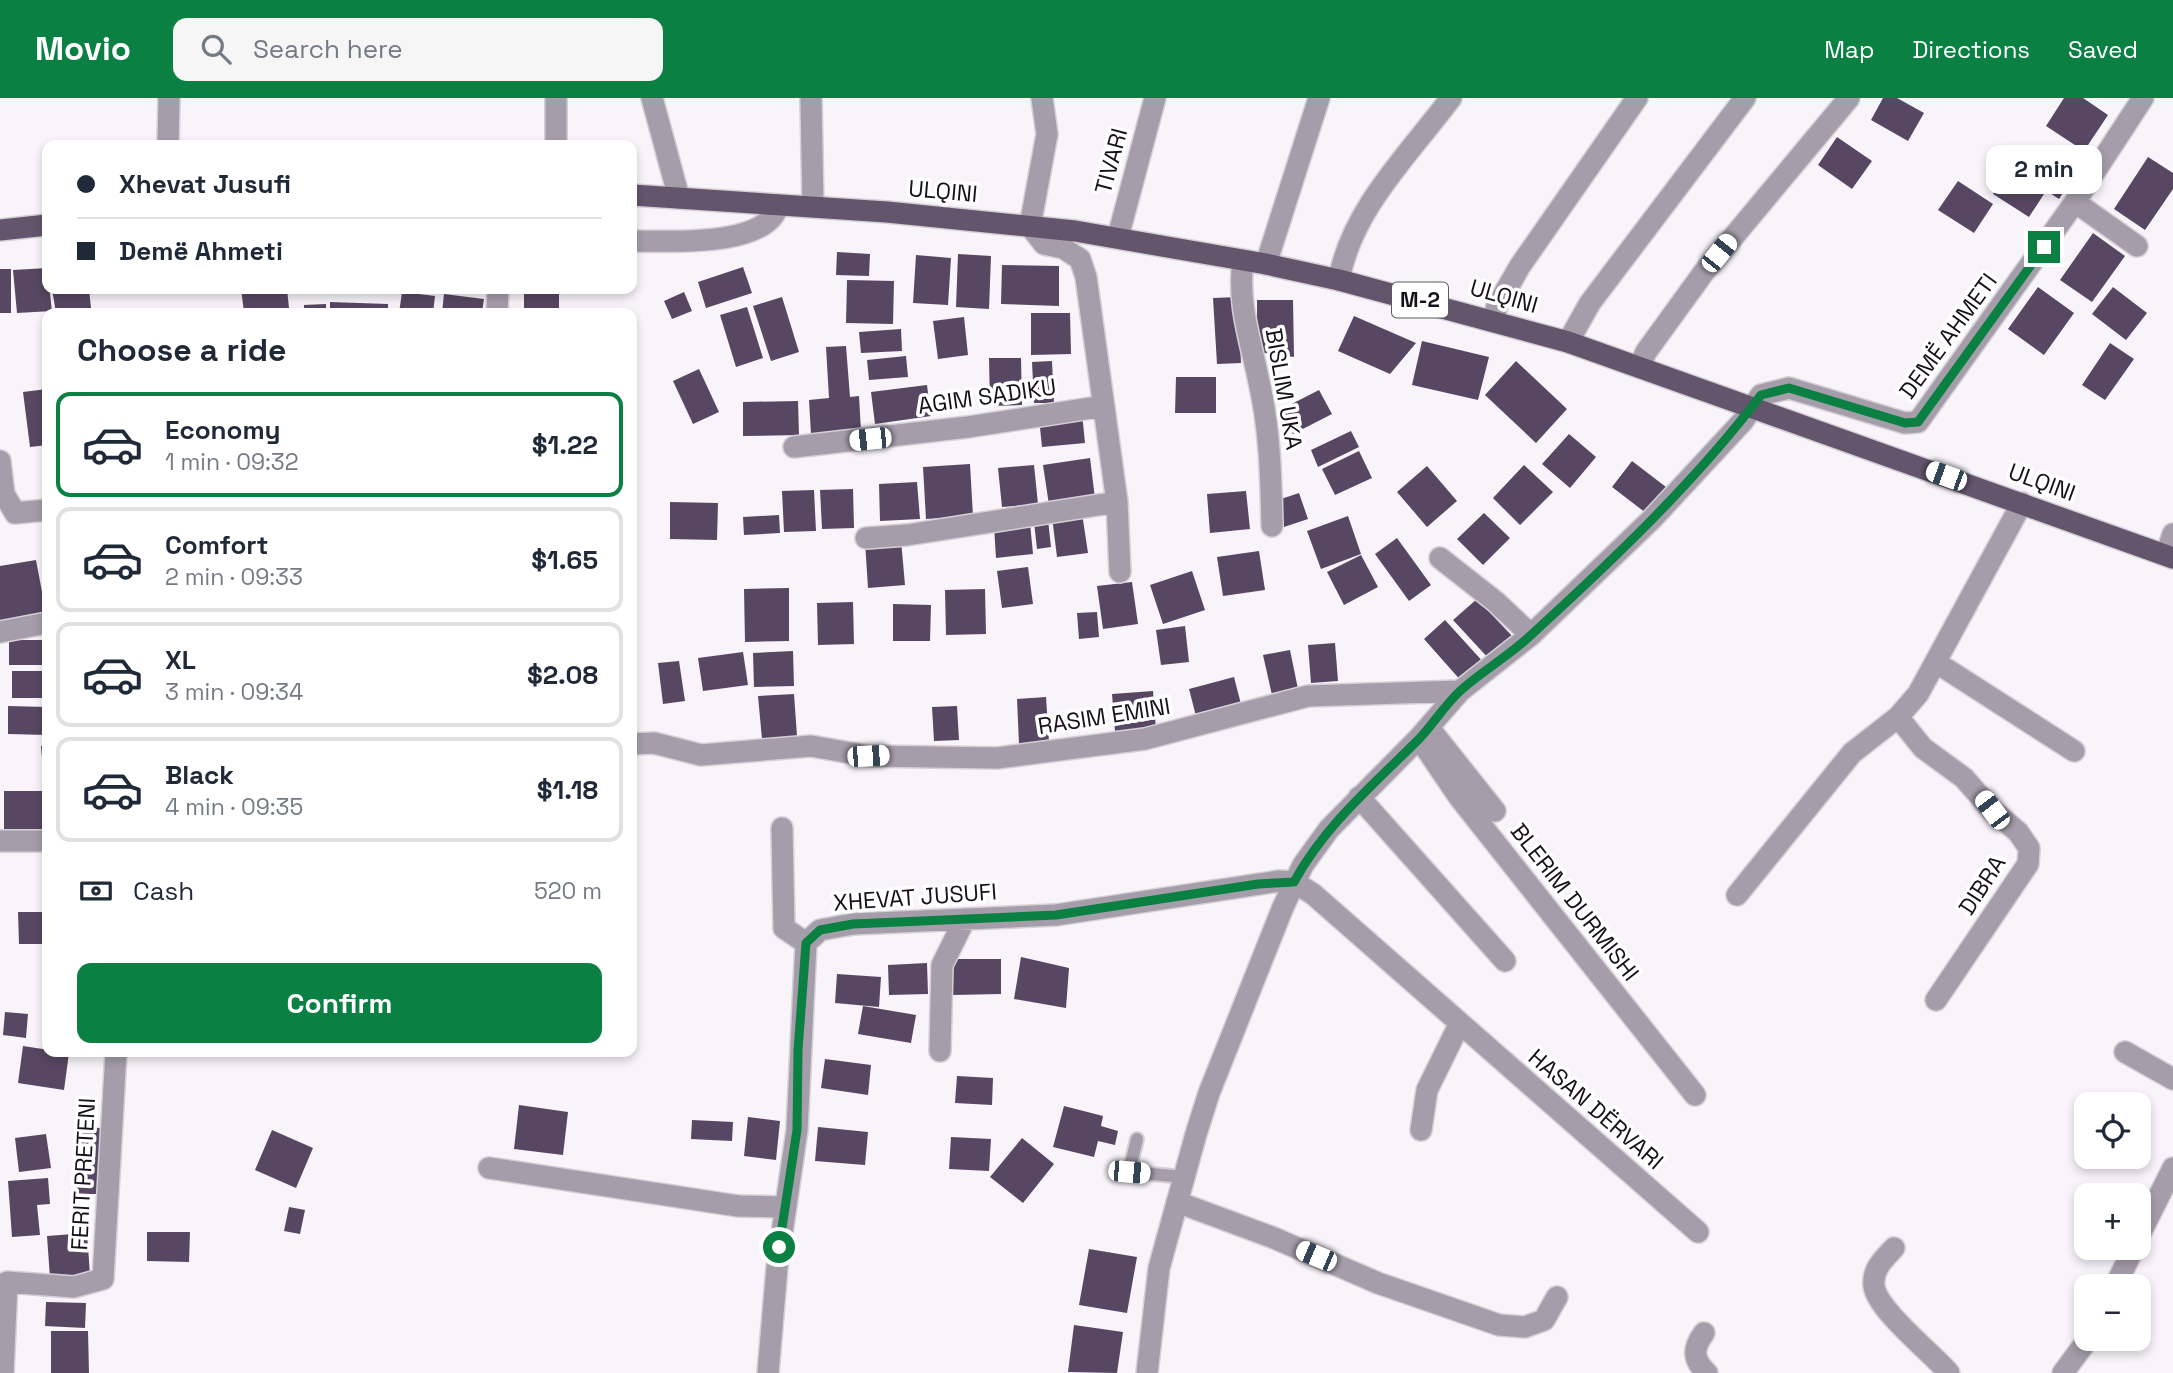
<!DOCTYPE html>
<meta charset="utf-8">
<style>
body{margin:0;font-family:"Space Grotesk",sans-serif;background:#f6f6f7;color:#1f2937;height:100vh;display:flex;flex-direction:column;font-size:26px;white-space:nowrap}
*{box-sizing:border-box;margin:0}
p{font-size:23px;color:#747a83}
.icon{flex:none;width:38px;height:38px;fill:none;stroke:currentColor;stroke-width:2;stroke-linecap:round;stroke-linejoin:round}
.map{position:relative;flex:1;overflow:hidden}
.sheet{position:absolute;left:42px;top:210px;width:595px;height:749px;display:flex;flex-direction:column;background:#fff;border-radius:14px;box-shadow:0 4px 10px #0003}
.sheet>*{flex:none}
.guide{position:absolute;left:42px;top:42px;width:595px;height:154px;border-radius:14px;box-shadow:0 4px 10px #0003;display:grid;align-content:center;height:154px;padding:0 35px;background:#fff}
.controls{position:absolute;left:2074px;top:994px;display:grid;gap:14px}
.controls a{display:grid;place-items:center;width:77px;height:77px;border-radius:14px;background:#fff;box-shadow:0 4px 10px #0003;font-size:35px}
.end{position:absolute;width:32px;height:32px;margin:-16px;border:9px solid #0b8043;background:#fff;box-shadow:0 0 0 4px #fff}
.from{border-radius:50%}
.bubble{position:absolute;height:49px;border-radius:14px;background:#fff;box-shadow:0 4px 10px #0003;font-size:23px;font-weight:700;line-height:49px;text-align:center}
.car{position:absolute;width:21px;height:42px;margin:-21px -10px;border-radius:9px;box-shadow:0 0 5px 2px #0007;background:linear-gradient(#fff 24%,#345 0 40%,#fff 0 76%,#345 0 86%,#fff 0)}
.guide b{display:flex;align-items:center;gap:24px;height:66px;font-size:26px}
.guide b+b{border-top:2px solid #e0e1e3}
.guide i{width:18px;height:18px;background:#1f2937}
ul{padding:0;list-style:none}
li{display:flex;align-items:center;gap:21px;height:105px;margin:0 14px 10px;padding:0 21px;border:4px solid #e0e1e3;border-radius:14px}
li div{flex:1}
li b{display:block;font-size:26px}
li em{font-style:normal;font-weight:700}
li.selected{border-color:#0b8043}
li>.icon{width:63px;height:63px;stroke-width:1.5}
h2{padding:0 35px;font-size:32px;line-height:84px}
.pay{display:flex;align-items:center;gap:18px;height:77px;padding:0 35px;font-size:26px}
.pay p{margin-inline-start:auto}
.button{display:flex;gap:14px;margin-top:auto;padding:14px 35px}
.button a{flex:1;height:80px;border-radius:14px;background:#0b8043;color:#fff;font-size:28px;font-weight:700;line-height:80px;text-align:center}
header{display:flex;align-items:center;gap:42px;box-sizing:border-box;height:98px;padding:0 35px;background:#0b8043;color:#fff}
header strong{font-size:33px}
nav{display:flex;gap:38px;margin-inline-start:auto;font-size:24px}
.search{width:490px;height:63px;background:#f6f6f7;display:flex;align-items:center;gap:18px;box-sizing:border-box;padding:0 24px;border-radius:14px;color:#747a83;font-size:26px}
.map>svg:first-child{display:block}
.building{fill:#574762}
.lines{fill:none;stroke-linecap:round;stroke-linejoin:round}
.lane-casing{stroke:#d4d0d6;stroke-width:16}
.street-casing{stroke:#d4d0d6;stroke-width:24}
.primary-casing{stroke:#d4d0d6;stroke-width:24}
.lane{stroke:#a59daa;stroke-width:12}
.street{stroke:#a59daa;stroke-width:21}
.primary{stroke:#63556c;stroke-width:21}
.route{stroke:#0b8043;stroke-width:9}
.labels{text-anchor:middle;stroke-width:7;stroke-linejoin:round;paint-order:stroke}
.shield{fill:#fff;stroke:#5d585f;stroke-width:2}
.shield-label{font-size:21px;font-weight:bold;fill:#17101b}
.street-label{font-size:23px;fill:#17101b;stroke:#fff}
</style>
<header>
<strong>Movio</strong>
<div class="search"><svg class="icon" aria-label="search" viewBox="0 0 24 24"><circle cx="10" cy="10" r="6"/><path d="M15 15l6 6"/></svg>Search here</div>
<nav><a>Map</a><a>Directions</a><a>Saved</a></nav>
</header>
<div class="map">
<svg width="2173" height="1275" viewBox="0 0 2173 1275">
<rect width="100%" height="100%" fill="#f8f4fa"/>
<path class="building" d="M1883,0H1897L1924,15L1908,43L1871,22Z
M2064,0H2083L2108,17L2084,53L2046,28Z
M1837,39L1872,63L1852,91L1818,67Z
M2041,47L2078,72L2059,101L2022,77Z
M2148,59L2173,75V91L2145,132L2114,111Z
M2008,73L2044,96L2029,119L1993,96Z
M1958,83L1993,106L1974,135L1938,112Z
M2093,135L2125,158L2092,204L2060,182Z
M837,154L870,156L869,178L836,177Z
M958,156L991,158L989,211L956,209Z
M916,157L951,160L948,207L913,205Z
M1002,167L1059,168V208L1001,206Z
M743,169L752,195L706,210L698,184Z
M47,170L52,213L17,215L13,172Z
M0,171H11V215H0Z
M847,182L894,183L893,226L846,225Z
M2038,189L2074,215L2044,257L2008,231Z
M2113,189L2147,215L2126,242L2092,216Z
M52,191H89L91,210L56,215Z
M241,191H287L289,210L244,214Z
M402,194L435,198L433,215H399Z
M684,194L692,213L672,221L664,203Z
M444,196L484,201L482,215H442Z
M524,196H559V215H524Z
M782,199L799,254L771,263L753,208Z
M1238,199L1241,265L1217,266L1213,200Z
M1257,202H1293L1294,259L1257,254Z
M330,204L388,206V215H330Z
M326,206V215H304V207Z
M747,209L763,260L736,269L720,217Z
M1031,215H1070L1071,256L1031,257Z
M1354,218L1416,245L1390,276L1338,253Z
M964,219L968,257L938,261L933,223Z
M901,231L902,253L861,255L859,234Z
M1422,243L1489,259L1478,302L1412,287Z
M2110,245L2134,261L2105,302L2082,287Z
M846,248L850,299L859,298L861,333L811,336L809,302L829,300L826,249Z
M906,258L908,279L869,282L867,262Z
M989,260H1021L1022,307L990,308Z
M1052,263L1054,305H1034L1032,264Z
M1516,263L1567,311L1536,345L1485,297Z
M699,271L719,314L693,326L673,283Z
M1176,279H1216V315H1175Z
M927,287L931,318L875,326L871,294Z
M47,291V347L30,349L23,294Z
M1319,292L1332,316L1293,336L1280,312Z
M798,303L799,337L743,338V304Z
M1082,315L1085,345L1042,349L1039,320Z
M1351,333L1359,349L1318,369L1311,352Z
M1569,336L1596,359L1570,390L1542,366Z
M1359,353L1372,380L1335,397L1322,371Z
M1090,360L1095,400L1049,407L1043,367Z
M1632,363L1666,389L1646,415L1612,389Z
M970,366L973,418L926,421L923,369Z
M1034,367L1038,406L1002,409L998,370Z
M1524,367L1553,394L1520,427L1493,400Z
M1427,368L1457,403L1427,429L1397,394Z
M917,384L920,421L880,423L879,386Z
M853,391L854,430L822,431L820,392Z
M814,392L816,433L784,434L782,393Z
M1246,393L1250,431L1210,435L1207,396Z
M1299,395L1308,421L1284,429L1275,403Z
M670,404L718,405L717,442L670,441Z
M1082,415L1088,455L1057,459L1052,419Z
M1484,415L1510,440L1483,467L1457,441Z
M779,417L780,435L744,437L743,419Z
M1348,418L1361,456L1321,471L1307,433Z
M1048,422L1051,449L1037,451L1034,424Z
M1030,425L1033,456L996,460L994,428Z
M1397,440L1431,487L1409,503L1375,456Z
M901,442L905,487L868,490L865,444Z
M1259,453L1265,492L1223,498L1217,459Z
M1361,457L1378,489L1344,507L1327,474Z
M36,462L46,515L0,523V468Z
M1028,469L1033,506L1002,510L997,473Z
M1192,473L1205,512L1163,526L1150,487Z
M1132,484L1138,526L1103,531L1097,488Z
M789,490V543L745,544L744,491Z
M985,491L986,536L946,537L945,492Z
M1477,501L1515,541L1491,563L1453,522Z
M853,504L854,546L818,547L817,505Z
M893,506L931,507L930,543H893Z
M1097,514L1099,539L1079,541L1077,515Z
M1445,522L1485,566L1463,585L1424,541Z
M1185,528L1189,564L1161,567L1156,532Z
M9,542H47V567H9Z
M1335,545L1338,583L1311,585L1308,547Z
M1290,552L1298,591L1272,597L1263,557Z
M793,553L794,588L754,589L753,555Z
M743,554L748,587L703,593L698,560Z
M679,563L685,603L663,606L658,565Z
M12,573H47V600H12Z
M1234,579L1242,610L1197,622L1189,591Z
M1153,593L1156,631L1115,633L1112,596Z
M794,596L797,638L762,641L758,598Z
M1046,599L1049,644L1019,646L1017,601Z
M8,608L47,609V637L8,636Z
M957,608L959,642L934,643L932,609Z
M47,647V670L43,671L41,648Z
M4,693H47V734H4Z
M18,814H47V846H19Z
M1021,859L1069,870L1066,910L1014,901Z
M951,861H1001V896L952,897Z
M927,865L928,896L889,897L888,867Z
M837,876L881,879L879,909L835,905Z
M863,908L916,917L911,945L858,936Z
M5,914L28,916L26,940L3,937Z
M23,948L69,955L64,992L18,985Z
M825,961L871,967L868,997L821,990Z
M957,978L993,980L992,1007L955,1005Z
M519,1007L568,1014L563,1057L514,1051Z
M1064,1008L1103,1018L1101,1028L1118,1033L1115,1047L1098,1043L1094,1059L1053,1049Z
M748,1019L780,1023L776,1062L744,1058Z
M692,1022L733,1024L732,1043L691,1041Z
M79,1029L101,1030L99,1096H77Z
M818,1029L868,1034L865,1067L815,1063Z
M272,1032L313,1050L296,1090L255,1072Z
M46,1036L51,1070L19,1074L15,1040Z
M951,1039L991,1041L989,1073L949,1071Z
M1022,1040L1054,1066L1023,1105L990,1079Z
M48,1080L50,1106L37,1107L40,1137L12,1139L8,1083Z
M289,1109L305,1112L300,1136L284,1133Z
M147,1134H190L189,1164L147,1163Z
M87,1135L90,1177L50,1180L47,1138Z
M1089,1151L1137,1159L1127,1215L1079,1207Z
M46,1204L86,1205L85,1230L45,1228Z
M1074,1227L1123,1234L1117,1275L1068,1274Z
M51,1233H88L89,1275H51Z"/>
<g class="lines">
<defs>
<path id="lane" d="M1137,1041L1129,1074L1184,1079"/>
<path id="street" d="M556,0V47
M652,0L679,100
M811,0L813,109
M1042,0L1047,36L1030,128L1044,146L1063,150L1080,161L1086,179L1117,404L1120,474
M168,47L169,0
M2075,104L2137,148
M1118,139L1155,0
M632,143C667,143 768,150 778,107
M1243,163C1237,205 1251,244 1259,284C1270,331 1271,380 1272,428
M1266,166L1319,0
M1339,182C1351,112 1409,56 1451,0
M497,215L498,191
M1493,222L1497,208L1520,168L1637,0
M1568,244L1590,205L1745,0
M1640,268L1646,254L1704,174L1849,0
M794,349L968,329L1104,308
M0,363L4,396L15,415L47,412
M866,440L907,437L1117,404
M2166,457L2173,436
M1440,460L1496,504L1531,537
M0,534L47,525
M1937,565L2074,653
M1898,619L1923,650L1964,680L1992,712L2018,734L2029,750L2028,766L1936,902
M1429,630L1495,713
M1419,640L1459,699L1695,997
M632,646L654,645L701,657L811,648L868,658L997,660L1145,641L1308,598L1460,593
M1359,699L1505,863
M782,730L784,830L806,845
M0,743H47
M1737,797L1852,655L1898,619L1918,596L2022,405
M940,953L942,867L965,821
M2125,954L2173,981
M1421,1032L1427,992L1459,927
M489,1070L738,1108L785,1109
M1177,1104L1274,1140L1378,1185L1499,1227L1525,1229L1544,1222L1557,1199
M2138,1140L2173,1070
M1894,1150C1884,1161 1872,1171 1874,1188C1877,1212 1932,1255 1949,1275
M2115,1188L2134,1150
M1704,1235C1692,1251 1693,1262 1707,1275
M3,1275L7,1184L74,1189L103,1181L116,954
M768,1275L777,1169L797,1032L806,845L820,832L853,826L1056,817L1279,783L1294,784L1313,796L1698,1134
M1147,1275L1159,1170L1196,1036L1209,995L1283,809L1303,767L1329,731L1419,640L1460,593L1531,537L1652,421L1743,323L1761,297L1789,290L1905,325L1918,324L2075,104L2143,0
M2063,1275L2088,1241"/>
<path id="primary" d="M632,97L887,114L1075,133L1266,166L1339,182L1568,244L2173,460
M0,132L47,127"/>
</defs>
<use href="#lane" class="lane-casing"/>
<use href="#street" class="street-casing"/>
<use href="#primary" class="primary-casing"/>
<use href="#lane" class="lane"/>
<use href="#street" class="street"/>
<use href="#primary" class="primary"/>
</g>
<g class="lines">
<path class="route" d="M779,1149L797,1032L798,952L806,845L820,832L853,826L1056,817L1258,786L1294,784C1325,727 1374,686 1419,641C1433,626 1445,607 1460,593C1482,573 1509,558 1531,537C1612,463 1695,384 1761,297L1789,290L1905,325L1918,324L2044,149"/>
</g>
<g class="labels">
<rect class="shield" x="1392" y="184.5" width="56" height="35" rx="5"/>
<g class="shield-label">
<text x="1420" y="209">M-2</text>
</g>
<g class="street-label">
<text transform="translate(1111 63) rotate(-75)" y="8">TIVARI</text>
<text transform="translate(943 93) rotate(5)" y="8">ULQINI</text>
<text transform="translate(1504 198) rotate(16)" y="8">ULQINI</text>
<text transform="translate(1948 238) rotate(-54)" y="8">DEMË AHMETI</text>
<text transform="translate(1284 291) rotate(80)" y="8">BISLIM UKA</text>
<text transform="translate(987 298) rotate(-8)" y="8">AGIM SADIKU</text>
<text transform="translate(2042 384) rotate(20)" y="8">ULQINI</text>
<text transform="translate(1104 618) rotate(-9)" y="8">RASIM EMINI</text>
<text transform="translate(1982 787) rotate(-57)" y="8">DIBRA</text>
<text transform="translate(915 799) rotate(-4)" y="8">XHEVAT JUSUFI</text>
<text transform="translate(1575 804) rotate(52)" y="8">BLERIM DURMISHI</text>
<text transform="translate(1596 1011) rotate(41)" y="8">HASAN DËRVARI</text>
<text transform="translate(83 1076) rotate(-87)" y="8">FERIT PRETENI</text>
</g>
</g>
</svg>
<div class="controls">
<a><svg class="icon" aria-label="locate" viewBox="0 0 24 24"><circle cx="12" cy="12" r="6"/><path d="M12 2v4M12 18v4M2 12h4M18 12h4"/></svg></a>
<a>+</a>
<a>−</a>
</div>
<i class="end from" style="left:779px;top:1149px"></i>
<i class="end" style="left:2044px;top:149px"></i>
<div class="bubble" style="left:1986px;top:47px;width:116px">2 min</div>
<i class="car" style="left:1719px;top:155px;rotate:39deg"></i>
<i class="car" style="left:870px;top:341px;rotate:264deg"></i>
<i class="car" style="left:1946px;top:378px;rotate:290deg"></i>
<i class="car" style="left:868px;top:658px;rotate:87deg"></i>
<i class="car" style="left:1992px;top:712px;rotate:323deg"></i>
<i class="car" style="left:1129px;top:1074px;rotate:95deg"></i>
<i class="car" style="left:1316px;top:1158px;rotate:293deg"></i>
<div class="guide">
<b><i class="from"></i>Xhevat Jusufi</b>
<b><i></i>Demë Ahmeti</b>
</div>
<section class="sheet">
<h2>Choose a ride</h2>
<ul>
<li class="selected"><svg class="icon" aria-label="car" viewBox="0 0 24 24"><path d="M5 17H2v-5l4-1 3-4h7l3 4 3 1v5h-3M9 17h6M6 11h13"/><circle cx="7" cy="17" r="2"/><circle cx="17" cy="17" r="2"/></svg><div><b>Economy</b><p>1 min · 09:32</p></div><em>$1.22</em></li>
<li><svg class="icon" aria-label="car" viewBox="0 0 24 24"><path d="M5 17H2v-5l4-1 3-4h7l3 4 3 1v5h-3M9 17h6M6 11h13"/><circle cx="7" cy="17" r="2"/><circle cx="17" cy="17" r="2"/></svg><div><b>Comfort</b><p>2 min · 09:33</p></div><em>$1.65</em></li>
<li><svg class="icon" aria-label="car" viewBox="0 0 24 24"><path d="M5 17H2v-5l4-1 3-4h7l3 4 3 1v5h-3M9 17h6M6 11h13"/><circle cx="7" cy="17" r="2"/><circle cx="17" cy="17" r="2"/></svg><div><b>XL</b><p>3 min · 09:34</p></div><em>$2.08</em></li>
<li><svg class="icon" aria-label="car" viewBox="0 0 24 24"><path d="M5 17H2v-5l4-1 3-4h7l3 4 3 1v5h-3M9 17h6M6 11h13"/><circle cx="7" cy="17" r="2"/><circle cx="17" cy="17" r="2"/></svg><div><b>Black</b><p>4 min · 09:35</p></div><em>$1.18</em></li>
</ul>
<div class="pay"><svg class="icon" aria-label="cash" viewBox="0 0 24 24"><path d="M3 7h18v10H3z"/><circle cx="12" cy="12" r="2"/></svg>Cash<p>520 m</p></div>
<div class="button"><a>Confirm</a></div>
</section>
</div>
